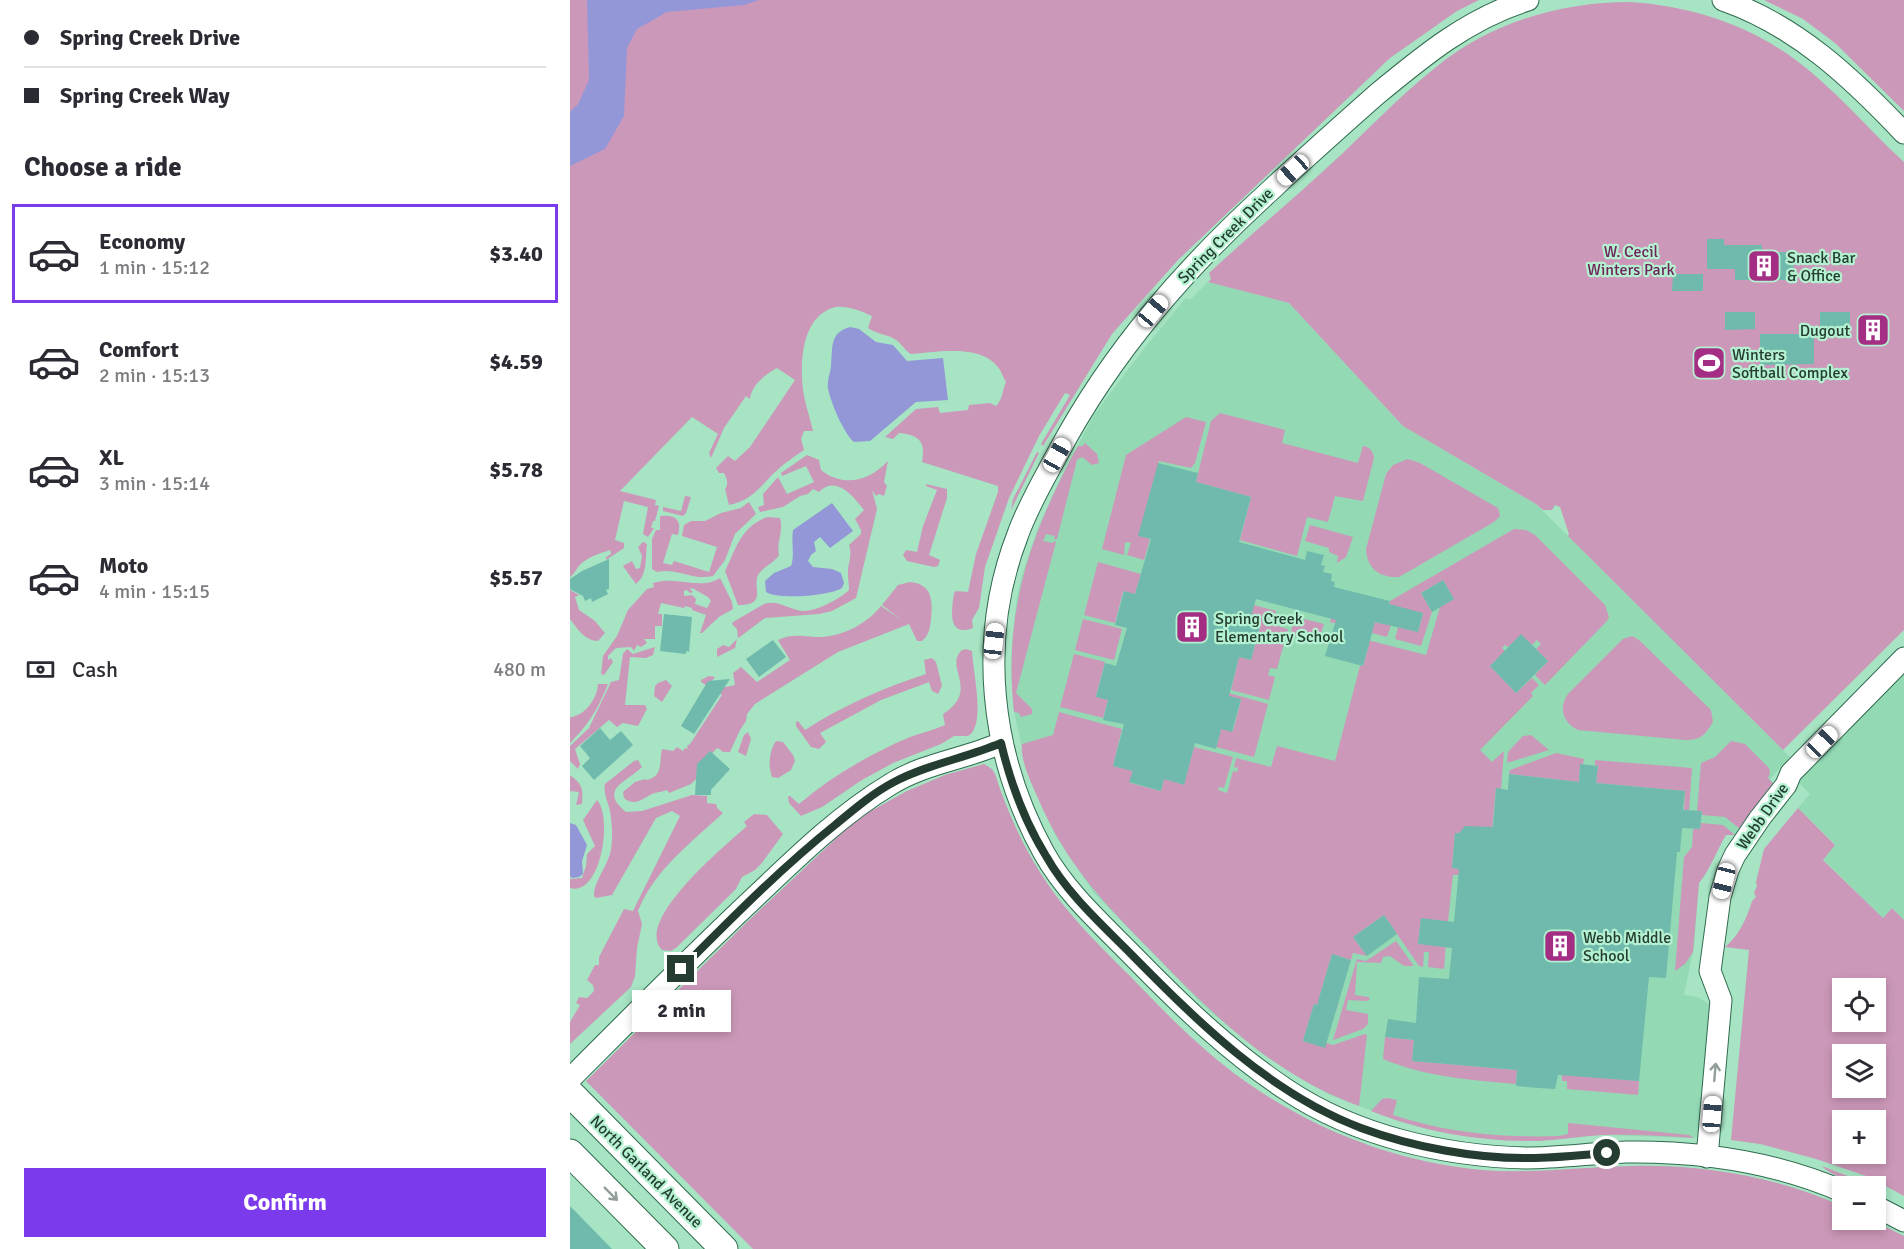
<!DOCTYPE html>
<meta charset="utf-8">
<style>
body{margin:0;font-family:Signika,sans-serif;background:#f2f2f3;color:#2b2b33;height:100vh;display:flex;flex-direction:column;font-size:22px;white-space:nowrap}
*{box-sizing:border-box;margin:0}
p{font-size:20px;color:#7c7c81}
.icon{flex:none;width:33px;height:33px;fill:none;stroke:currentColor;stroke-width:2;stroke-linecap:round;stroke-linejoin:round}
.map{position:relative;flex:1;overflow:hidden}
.drawer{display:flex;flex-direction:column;background:#fff;width:570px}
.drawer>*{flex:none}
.top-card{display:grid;align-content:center;height:132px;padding:0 24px;background:#fff}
.fabs{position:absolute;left:1262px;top:978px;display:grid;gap:12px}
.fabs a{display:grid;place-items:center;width:54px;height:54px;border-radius:0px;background:#fff;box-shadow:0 3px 9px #0003;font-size:30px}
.end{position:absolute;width:27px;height:27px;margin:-14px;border:8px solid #243d30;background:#fff;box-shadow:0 0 0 3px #fff}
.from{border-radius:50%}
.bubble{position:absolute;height:42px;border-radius:0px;background:#fff;box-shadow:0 3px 9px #0003;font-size:20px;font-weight:700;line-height:42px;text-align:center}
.car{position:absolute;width:18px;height:36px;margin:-18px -9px;border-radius:8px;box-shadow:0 0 4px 2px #0007;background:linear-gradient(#fff 24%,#345 0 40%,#fff 0 76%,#345 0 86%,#fff 0)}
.top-card b{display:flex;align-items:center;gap:21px;height:57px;font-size:22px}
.top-card b+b{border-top:2px solid #e1e1e2}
.top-card i{width:15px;height:15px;background:#2b2b33}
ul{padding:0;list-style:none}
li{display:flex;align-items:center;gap:18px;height:99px;margin:0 12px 9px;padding:0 12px;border:3px solid transparent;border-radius:0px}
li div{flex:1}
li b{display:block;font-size:22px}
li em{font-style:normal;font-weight:700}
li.on{border-color:#7c3aed}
li>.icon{width:54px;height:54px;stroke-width:1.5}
h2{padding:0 24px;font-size:27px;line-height:72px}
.pay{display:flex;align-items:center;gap:15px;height:66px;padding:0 24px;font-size:22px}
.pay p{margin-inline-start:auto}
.primary-button{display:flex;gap:12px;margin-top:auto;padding:12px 24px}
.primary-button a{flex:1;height:69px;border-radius:0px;background:#7c3aed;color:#fff;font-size:24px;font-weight:700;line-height:69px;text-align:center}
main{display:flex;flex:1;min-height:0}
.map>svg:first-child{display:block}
.built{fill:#93d9b4}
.green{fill:#cc98b9;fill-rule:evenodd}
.water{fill:#9397d8}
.building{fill:#6fbaac}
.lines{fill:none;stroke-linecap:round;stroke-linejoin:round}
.minor-casing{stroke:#2f6a4e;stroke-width:23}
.major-casing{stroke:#2f6a4e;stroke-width:29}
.minor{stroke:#fff;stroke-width:21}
.major{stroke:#fff;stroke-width:27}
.oneway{stroke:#929e98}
.route{stroke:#243d30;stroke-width:8}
.labels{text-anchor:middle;stroke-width:4.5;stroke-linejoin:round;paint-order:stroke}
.street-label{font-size:16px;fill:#243d30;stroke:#b3f1d0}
.park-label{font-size:16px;fill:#6e2359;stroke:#b3f1d0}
.poi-label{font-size:16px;fill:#243d30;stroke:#b3f1d0;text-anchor:start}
</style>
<main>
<section class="drawer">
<div class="top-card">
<b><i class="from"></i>Spring Creek Drive</b>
<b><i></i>Spring Creek Way</b>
</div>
<h2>Choose a ride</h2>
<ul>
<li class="on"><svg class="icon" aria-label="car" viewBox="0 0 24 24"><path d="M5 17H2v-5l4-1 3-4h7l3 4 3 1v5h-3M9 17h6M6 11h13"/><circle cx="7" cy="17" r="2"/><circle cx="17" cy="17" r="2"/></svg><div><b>Economy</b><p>1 min · 15:12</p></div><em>$3.40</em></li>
<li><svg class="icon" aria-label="car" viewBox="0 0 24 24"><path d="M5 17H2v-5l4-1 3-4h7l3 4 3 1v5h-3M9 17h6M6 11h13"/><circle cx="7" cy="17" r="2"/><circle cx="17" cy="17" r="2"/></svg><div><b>Comfort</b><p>2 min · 15:13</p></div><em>$4.59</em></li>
<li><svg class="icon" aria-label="car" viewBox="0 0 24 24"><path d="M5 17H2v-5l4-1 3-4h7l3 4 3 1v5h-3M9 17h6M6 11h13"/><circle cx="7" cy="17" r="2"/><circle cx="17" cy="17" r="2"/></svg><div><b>XL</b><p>3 min · 15:14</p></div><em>$5.78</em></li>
<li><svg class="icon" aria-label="car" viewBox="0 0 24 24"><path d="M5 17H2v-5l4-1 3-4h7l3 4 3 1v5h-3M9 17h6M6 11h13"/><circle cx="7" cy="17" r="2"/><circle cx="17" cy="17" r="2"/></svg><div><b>Moto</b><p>4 min · 15:15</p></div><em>$5.57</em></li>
</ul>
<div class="pay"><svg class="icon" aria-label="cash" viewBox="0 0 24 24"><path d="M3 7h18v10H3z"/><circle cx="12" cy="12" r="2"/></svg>Cash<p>480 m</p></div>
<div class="primary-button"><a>Confirm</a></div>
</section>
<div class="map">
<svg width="1334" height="1249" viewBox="0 0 1334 1249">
<rect width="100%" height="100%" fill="#a6e4c3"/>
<path class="built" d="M638,282L719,303L833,426L966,504L1220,757L1200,779L1206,787L1175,820L1165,835H1156L1139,864L1134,877L1129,883L1124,946L1114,995L1128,997L1143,1007L1132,1134L1125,1138L1031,1135L969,1141L920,1139L875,1133L831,1122L758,1094L695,1056L637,1009L524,893L485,835L457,769L444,712L441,669L442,641L447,597L452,575L467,530L490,479L524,415L573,350L614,300L617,298L620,300Z
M1334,671V920L1322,908L1313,918L1253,859L1265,844L1228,808L1240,794L1227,781Z"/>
<path class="green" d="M0,0H909L887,11L820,58L608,260L542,334L473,446L471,444L500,395L495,393L469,436L439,498L415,567L409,608L402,620L403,628C376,638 382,608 384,593L386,591L398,592L406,554L428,492V486L352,462C356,441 349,435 329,433L323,439L315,437L346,409L368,407L370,413L398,410L399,405L420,403L426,406C433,399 432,391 436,382C433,377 431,370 427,366C410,344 365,352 341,354C334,350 332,344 326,340C318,334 308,335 298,328L302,316C291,311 273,304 262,308C231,319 230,364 233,390C235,404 240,417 243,431H234L231,439L234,450C224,457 213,464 204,473C189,488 182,500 159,505L155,489C159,484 157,479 154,473H149L146,468L158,456L165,461L180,447L225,380L207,368C195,375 182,384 180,399L176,396L154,428L141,458L139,453L148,434L122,417L50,491L86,500L85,505L89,506L85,521H83L81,528H84L78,537L73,534L78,507L54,501L45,540L54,543V548L36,560V557L41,554L40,550C31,553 21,556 13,562C7,566 6,573 0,577Z
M1194,0H1334V111L1265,43L1233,19Z
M1060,2C1120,6 1178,24 1227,61C1266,90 1298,129 1334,162V630L1213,750L998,536L999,534L990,507L985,505L982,510H973L966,504L833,426L719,303L638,282L641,279L639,273C679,236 721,201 761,164C796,132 828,97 865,68C919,23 990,2 1060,2Z
M650,413L715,430L712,443L788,463L793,446C800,447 803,451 804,458L793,501L765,496L758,522L737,517L727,556L670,540L681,497L626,482L641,421Z
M616,417L636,422L625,463L621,468L589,461L569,536L580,539L574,560L557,555L561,543L555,542L554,555L532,549L556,455Z
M515,443L527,454L529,463L522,465L512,457L507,460L487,539H484L485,536L476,534L473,541L483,543L484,541L486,542L446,693L462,709V714L451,717L449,713L444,712C433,611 460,534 508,446H513Z
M467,452L469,453L441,510L443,499Z
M237,455L249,460L251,470C274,488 299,481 318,461L314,482L317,486L314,496L309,494L306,496L302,490L307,509L286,598L262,611L249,614L195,618L167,639L165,648L147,657V649L153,645L159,647L168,638L167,629L162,624L163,622L194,604C206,600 216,607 227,610C241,615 268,600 279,590C279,584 278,580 278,574C277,565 283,557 279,545L291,534V530L285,519L294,510C284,497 266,474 249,492L243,489L238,494L230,496L213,507L190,512L188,507L194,505L193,494L208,477L217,494L244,482L236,466L212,476L211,473Z
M838,459L850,463L928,508L930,516L924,522L829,577C810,578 797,569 796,549L816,474L823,465Z
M356,484L377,489V498L359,555L370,560L368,566L364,567L337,561L333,555L336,550L347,552L353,526L367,490L356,486Z
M115,496L121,497L116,513L113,516L93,511V507L111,511Z
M179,502L186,514L165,534L155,560L143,576C123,581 106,567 87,572L82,569V539L86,530H90V516C106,514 112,520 108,535L102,534L93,563L102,565L104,561L139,572L147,547L112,536L114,525L121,521H135L151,513L171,508Z
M197,517L210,518C214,531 206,542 209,555C204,563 193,567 188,575C182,588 198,605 168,605L155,571C167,547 170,528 197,517Z
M740,525L783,537L776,557L767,563L768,556L759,552V548L735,541Z
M944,529L956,530L965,535L1035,605L1039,617L1037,621L975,685L965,675L978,661L966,649L971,644L967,640L962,645L951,635L938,647L935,645L932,648L935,651L920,666L946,693L962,678L969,685L961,693L963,696L910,750L922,762L934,751L931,789L926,788L922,831L885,833L882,868L892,869V875H883L877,931L851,919L848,944L876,943L874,969L858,967L859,952H854L853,967L849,966L814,915L783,937L797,956L783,953L781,960L762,954L749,998L768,1004L766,1011L744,1004L733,1041L755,1047L756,1043L763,1045L795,1034L797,1035L789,1106C708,1077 648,1020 589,959C536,905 497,867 467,796C461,782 450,760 452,744L483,735L489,712L552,729L543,766L563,771L560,783L591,791L594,779L614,784L624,747L663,757L654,788L649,787L648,790L657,793L663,771L667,772L668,768L664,767L666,758L701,767L707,746L765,761L790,666H793L799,644L786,637L856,655L870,607L884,599L873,580L851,593L862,612L851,646L825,639L828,627L848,632L853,613L821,625L817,637L760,622L762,615L814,624L820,601Z
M73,542L77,544C75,559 78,574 66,584L53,566L62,561L66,569L70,568L72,556L68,547Z
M528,562L571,574L565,594L553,592L545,623L514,615Z
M150,578L162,602L163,609L149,617L132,633H130L136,615L122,610V608L115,606L114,608L91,603L88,614H92V626H85V639H74L77,643L71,647L67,645L64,651L61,647L46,648L38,656V660L41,658L43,662L34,675L31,674L33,656L47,636L58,610L77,589L84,587L83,583C108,575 130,591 150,578ZM122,588L138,597L141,601L137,608L125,604L126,599L122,595L114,596V591L117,590L120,593L123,592L120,589Z
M340,582C362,584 363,600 361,619C360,629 359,635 352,641H347L339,624L268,652L185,704L177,714L176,721L170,730L160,752H153L148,748L146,749L128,769L127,778L121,784L99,793L97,790C92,792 87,792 82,794C72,799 65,807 54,798L53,792L65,782L75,779L76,780C94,777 89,761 92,749L103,751L107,747L113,751L115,748L118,749L117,746L120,744L152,695L131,682V680L139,676L145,677L142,681L146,689L165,685L163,673L171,667L187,682L220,660L208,640C221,634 231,636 245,637C270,638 296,625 311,606L332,620L312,605L328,585Z
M0,590L9,595L5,597L9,610L25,621L35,633L28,641C15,641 7,628 0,619Z
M684,605L706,611L703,625L718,629L707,669L700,668L698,675L705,677L699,700L661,690L669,657L681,660L690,627L679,624Z
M513,619L552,629L544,660L505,650Z
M734,619L754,624L751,633L761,636L758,645L739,640L740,633L734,631L731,638L720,635L723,624L732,627Z
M1062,636L1069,640L1141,710L1143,722C1135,735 1131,740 1115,740L1008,730C993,723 988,708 998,694L1053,639Z
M85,647L83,655L76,658L60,657L55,705H75L77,709L68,726L53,723L47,727L39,720L5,749L10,764L8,769L0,761V746L19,728L41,682L49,680L53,654L57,649L63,654Z
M396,649L402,651C403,672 414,716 402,733L398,736H384L371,744L323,763L292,780L252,807L231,816L219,803L218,796H220L229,804C262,776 300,754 340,737C351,733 363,730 375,725L373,714C411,689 373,668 392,650Z
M504,654L535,662L526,696L538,700L533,718L490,707Z
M362,658L366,662L372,686L368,694L362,691L359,682L311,700L250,733L256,742L249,749L241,747L226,726V722L228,721L235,730C272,706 313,688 356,674L354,660Z
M96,680L102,686L92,702L84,696L85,686L88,683Z
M28,684H38C28,709 19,724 0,743V717C15,716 27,699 28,684Z
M659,693L698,704L684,757L646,747L651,729L663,731L671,700L659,696Z
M178,732L181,739L176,756L168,752L174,735Z
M961,735L979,750L937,763L938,752L953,736Z
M206,741L213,742L223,755L225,761L221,770L208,778L202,777C198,766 199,751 206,741Z
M1161,741L1175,744L1199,768L1200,773L1198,778L1206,787L1175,820L1170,829L1155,817L1132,815V811H1127L1131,763L1145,757Z
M986,753L1014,759L1013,764L1010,765L1009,782L939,774L940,770Z
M68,760L72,767C59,781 27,789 56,812L72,811L122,795L137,796V803L146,804L147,808L153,813C122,842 84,870 68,911L72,924L67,948L65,976L61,987L0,1044V1022L10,1005L6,1003L9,997L17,998L24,991L23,985L17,980L25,965H29V957L54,909L63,911L110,816L102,811L86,818L42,895L26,898L24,896C23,883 39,864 41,849C43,837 42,823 40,811C38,802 33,793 35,784L64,761Z
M1025,760L1122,768L1119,810H1114L1115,791L1026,783L1028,766L1025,765Z
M414,764L422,769L425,774C441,824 466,874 500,913C519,936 540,956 561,977C583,1000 606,1024 630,1045C707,1115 809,1161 912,1170C962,1174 1011,1167 1061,1166C1131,1164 1208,1177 1272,1206V1220H1302L1334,1236V1249H183L16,1081L177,922L276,829L299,812L337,791L375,775Z
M0,775C13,785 13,788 12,804L6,805L9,792L0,791Z
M27,800C43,817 31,897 0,888V879L12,878L16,866L17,854L25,846L13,820Z
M1228,808L1265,845L1253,860L1313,918L1322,908L1334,920V1196L1299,1177L1246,1159L1190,1144L1161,1140L1179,950L1155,947C1168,937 1177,918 1182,901L1186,897L1184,893L1187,886L1186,882L1194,849ZM1272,988H1305V1022H1272ZM1305,1054V1088H1272V1054ZM1272,1120H1305V1154H1272Z
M184,814L197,815L213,834L191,864L185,870L172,877L166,889L107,947L101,951L92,950C63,921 157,844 177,826L174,822Z
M1131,823L1153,825L1165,835H1156C1147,850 1140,870 1129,883L1123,952L1115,964L1105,971L1114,857L1122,847L1123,829H1130Z
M826,941L844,966H834L820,956L813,957L811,963L787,962L785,995L798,997L800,999L797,1001L778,1000L776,1010L798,1014V1024L793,1029L763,1040L787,959L796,961Z
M815,1037L844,1040L842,1061L947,1070L946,1084C900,1080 856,1077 813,1059Z
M992,1074L1069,1081L1068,1095L997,1089V1081H992Z
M817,1098L827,1100L823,1115C877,1133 933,1138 989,1136L998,1134V1123L1119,1135L1124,1138C1094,1136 1063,1134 1032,1135C1011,1136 990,1140 968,1141C912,1142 853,1132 801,1111L812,1099Z
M1252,1166L1288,1180L1296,1181L1305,1186C1291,1186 1260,1176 1252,1166Z"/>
<path class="water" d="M17,0H189L174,5L97,12L67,29L57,48L54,116L35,149L0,166V112L8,104L19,80Z
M280,327L289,329L306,342L323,345L337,361L373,358L378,400L346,402L300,441L284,442C274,434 260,401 258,388C257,379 261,372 261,365C263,347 259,333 280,327Z
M262,503L283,531L260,548L250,537L244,542L246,551L241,555L238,561L243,567L262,569L271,573L274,583L272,588C259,596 208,600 196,592L195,581L204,573L221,566C225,556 221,542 223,530Z
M0,823L6,825L17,845L12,861L13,874L9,877L2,878L0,876Z"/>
<path class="building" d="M1137,239H1154V245H1192V252H1224L1223,280H1165V269H1137Z
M1103,274H1133V291H1102Z
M1155,312H1185V329L1155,330Z
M1250,312H1280V329H1250Z
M1190,334H1244V364L1190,365Z
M588,463L628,473L626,482L681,497L669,542L735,560L737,551L754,555L751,565L755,566L753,572L762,574L761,581L765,582L764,587L820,601L819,604L853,613L848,632L805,622L793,666L755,656L766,620L686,599L679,624L690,626L681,660L669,657L659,696L671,699L662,732L651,729L646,749L625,743L614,785L594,779L591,791L559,782L563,771L543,766L554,724L533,720L538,700L526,697L535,663L546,666L557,628L545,625L554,591L565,594L581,539L568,536Z
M39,559V589L36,590L38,594L22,602L21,598L15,601L13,596L0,589V579L12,571Z
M873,580L884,599L862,612L851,593Z
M94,614L122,617L119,652L116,651V654L90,651Z
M951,634L978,661L946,693L920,666Z
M203,640L216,657L189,677L176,659Z
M160,679L124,734L111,726L138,681Z
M30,728L40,740L51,731L63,745L24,780L12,766L20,758L10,746Z
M140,751L160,769L141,790V795H125L127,764Z
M1010,764L1028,766L1026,783L1115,791L1113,810L1132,811L1130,829L1112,828L1110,852H1107L1096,978L1079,977L1069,1081L988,1075L985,1089L969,1088L946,1086L947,1070L842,1061L844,1040L815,1037L818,1019L846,1023L849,977L879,979L882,948L848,944L851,918L884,922L889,869L882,868L885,833H889L895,826L923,827L926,788L938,790L939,774L1009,782Z
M814,915L827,934L797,956L783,937Z
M762,954L781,960L755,1048L733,1041L744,1004L747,1005Z
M0,1206L42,1249H0Z"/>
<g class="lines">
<defs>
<path id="minor" d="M958,0C899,18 853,56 806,95C771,126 736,157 702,189C617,266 542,351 488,453C474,479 458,506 448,534C407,639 420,755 474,853C497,894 534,926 566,959C613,1007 661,1053 717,1090C786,1136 874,1156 956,1158C989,1158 1023,1153 1056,1152C1129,1151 1205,1162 1272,1191
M1153,0C1226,25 1282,78 1334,133
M0,1079C61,1018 122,956 185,897C227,857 271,814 321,784C355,763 395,759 431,743
M1137,1157L1151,1000L1140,971L1150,897L1158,870L1165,855L1190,818L1216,785L1221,773L1334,658
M1305,1206L1334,1221"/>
<path id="major" d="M0,1093L154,1249
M0,1153L95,1249"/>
</defs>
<use href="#minor" class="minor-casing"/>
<use href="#major" class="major-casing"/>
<use href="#minor" class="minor"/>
<use href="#major" class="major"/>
</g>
<defs><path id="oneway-shaft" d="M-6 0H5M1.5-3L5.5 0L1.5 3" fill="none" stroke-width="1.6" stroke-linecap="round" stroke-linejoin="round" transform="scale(1.5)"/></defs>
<g class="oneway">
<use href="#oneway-shaft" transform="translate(1145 1072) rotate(-85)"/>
<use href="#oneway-shaft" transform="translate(41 1194) rotate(45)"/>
</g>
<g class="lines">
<path class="route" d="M111,969C161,919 210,869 265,825C283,810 303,793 324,782C358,764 396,758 431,743C440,781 455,822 476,856C497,893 529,922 559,952C627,1021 699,1093 791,1128C842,1147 907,1159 960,1158C986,1158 1012,1155 1037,1153"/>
</g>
<defs>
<symbol id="building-square" viewBox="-11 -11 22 22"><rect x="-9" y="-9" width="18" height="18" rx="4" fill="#a52e85" stroke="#b3f1d0"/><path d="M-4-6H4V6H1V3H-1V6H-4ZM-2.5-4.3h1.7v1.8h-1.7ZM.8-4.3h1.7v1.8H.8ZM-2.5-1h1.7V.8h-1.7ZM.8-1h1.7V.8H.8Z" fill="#fff"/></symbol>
<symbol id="stadium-square" viewBox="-11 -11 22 22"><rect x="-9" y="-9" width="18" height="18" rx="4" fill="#a52e85" stroke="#b3f1d0"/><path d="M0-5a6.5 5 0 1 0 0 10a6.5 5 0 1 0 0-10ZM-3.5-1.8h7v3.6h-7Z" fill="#fff"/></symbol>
</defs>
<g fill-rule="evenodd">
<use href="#building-square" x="1175" y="247" width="38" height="38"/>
<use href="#building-square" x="1284" y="311" width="38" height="38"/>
<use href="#stadium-square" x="1120" y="344" width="38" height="38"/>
<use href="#building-square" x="603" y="608" width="38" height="38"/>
<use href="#building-square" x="971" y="927" width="38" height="38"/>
</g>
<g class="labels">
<g class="street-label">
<text transform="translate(655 235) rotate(-45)" y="6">Spring Creek Drive</text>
<text transform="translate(1192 816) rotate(-55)" y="6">Webb Drive</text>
<text transform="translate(77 1171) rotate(45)" y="6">North Garland Avenue</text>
</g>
<g class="park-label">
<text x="1061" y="257">W. Cecil<tspan x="1061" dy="18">Winters Park</tspan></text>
</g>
<g class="poi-label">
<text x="1217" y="263">Snack Bar<tspan x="1217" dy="18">&amp; Office</tspan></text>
<text x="1280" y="336" text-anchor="end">Dugout</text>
<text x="1162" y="360">Winters<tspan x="1162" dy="18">Softball Complex</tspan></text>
<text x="645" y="624">Spring Creek<tspan x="645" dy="18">Elementary School</tspan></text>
<text x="1013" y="943">Webb Middle<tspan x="1013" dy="18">School</tspan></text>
</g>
</g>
</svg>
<div class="fabs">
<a><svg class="icon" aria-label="locate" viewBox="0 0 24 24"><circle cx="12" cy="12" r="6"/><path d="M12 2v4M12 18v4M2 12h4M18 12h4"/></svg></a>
<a><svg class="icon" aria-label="layers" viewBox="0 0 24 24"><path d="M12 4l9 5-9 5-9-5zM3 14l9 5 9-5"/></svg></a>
<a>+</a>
<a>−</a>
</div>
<i class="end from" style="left:1037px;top:1153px"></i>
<i class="end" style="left:111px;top:969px"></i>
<div class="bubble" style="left:62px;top:990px;width:99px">2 min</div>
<i class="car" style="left:723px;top:170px;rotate:228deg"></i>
<i class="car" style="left:583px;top:311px;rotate:40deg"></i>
<i class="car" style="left:487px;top:455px;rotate:29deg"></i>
<i class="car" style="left:424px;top:641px;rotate:7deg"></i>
<i class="car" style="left:1252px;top:742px;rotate:44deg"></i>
<i class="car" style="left:1154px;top:881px;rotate:194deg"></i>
<i class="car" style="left:1142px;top:1114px;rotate:4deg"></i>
</div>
</main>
